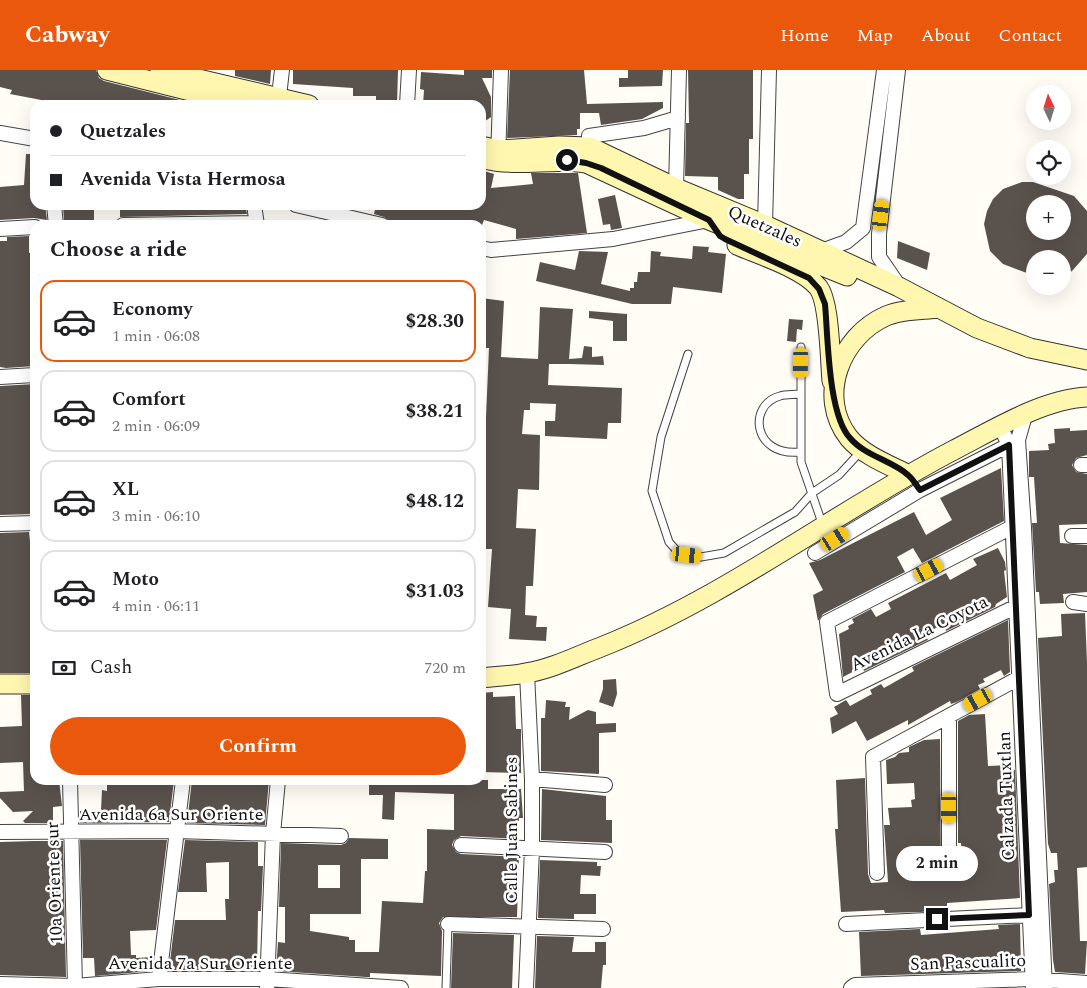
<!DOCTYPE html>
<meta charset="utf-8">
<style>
body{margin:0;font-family:Spectral,serif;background:#f2f2f2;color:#202124;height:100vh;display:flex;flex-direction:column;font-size:19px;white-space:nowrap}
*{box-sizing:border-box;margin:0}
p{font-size:16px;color:#757577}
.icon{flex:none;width:28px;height:28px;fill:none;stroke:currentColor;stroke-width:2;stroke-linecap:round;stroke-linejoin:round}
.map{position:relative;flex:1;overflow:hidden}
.side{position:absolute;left:30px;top:150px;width:456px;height:565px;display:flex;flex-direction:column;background:#fff;border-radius:15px;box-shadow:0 5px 20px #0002}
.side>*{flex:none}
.banner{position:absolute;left:30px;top:30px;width:456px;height:110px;border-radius:15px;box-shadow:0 5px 20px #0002;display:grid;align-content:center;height:110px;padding:0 20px;background:#fff}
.needle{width:32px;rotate:356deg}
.controls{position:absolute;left:1026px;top:15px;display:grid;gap:10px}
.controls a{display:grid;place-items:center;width:45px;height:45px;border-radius:50%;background:#fff;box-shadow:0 5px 20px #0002;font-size:25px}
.end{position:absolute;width:22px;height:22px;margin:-11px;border:6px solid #111;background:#fff;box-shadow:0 0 0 2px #fff}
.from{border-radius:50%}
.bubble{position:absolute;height:35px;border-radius:18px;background:#fff;box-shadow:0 5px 20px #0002;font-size:16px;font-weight:700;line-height:35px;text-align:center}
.car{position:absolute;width:15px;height:30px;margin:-15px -8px;border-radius:6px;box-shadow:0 0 4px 1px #0007;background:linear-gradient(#f5c518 24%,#345 0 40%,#f5c518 0 76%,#345 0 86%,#f5c518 0)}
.banner b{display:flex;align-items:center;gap:18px;height:48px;font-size:19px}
.banner b+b{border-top:1px solid #e0e0e0}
.banner i{width:12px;height:12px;background:#202124}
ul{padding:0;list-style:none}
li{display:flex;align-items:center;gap:15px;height:82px;margin:0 10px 8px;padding:0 10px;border:2px solid #e0e0e0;border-radius:15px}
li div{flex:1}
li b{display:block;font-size:19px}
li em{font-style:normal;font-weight:700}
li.selected{border-color:#ea580c}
li>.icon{width:45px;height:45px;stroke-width:1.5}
h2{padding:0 20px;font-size:22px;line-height:60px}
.pay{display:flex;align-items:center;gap:12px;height:55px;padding:0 20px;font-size:19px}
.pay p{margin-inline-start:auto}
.action{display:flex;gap:10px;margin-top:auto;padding:10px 20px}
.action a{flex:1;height:58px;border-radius:30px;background:#ea580c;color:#fff;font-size:20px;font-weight:700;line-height:58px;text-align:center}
header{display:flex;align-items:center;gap:30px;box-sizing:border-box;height:70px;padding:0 25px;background:#ea580c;color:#fff}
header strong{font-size:24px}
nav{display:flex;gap:28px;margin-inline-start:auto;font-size:18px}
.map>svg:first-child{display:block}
.building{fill:#5a524d;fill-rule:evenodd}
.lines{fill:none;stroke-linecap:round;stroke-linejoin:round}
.lane-casing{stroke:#444;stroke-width:9}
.street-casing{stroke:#444;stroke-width:16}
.secondary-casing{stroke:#333;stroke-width:21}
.lane{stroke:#fff;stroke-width:7}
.street{stroke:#fff;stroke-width:14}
.secondary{stroke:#fff6b0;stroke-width:19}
.route{stroke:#111;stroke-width:6}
.labels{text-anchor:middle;stroke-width:5;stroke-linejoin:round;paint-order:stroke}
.street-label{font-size:18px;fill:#111;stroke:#fff}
</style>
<header>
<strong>Cabway</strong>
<nav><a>Home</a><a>Map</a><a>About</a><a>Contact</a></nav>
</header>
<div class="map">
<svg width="1087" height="918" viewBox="0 0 1087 918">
<rect width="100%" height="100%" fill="#fffdf5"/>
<path class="building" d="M0,0H96L99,8L104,11L200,35H57V33L10,24L12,20L0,17Z
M235,0H271L270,14L235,6Z
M293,0H398L397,35H376V26H353V18L293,14Z
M464,0H492V8H482L491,27V47L481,54V35H423L424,20L420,19L421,2L464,5Z
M510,0H584L587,34L663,32V38L642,49L601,55L599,43H580V59H577V65L507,68Z
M628,0H663L662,16L619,17V8H628Z
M688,0H753V69H749V104H744V129H738L718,120V107L685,106L686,53H689Z
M26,84H35V135H45L47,150L34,148L0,150V117L24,115Z
M481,100L494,104L491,118L533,114L531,103H578L587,163L516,169V159L484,150L482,155H410L390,151L384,147L374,144L376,135H481Z
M1022,112H1033L1074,126L1087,141V184L1072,201L1062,207V189H1035V206L1003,194L990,181L984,154L987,141L993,129L1003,119ZM1035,134H1062V161H1035Z
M615,125L622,158L611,160L610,154L603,155L598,129Z
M63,135H94V150L64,151Z
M164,135H245L247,144L120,147V140L164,139Z
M29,166V183H35V296L6,298L0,297V171H7V167Z
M898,171L930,183L927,200L897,188Z
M693,176L709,177L708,182L726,184L722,223L673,217L671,234H632L536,211L540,192L575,200L579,181L608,182L601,214L630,221V218H634V212H637L638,202H650L651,181L661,182L660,186L692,189Z
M481,228L504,231L501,287L538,289L540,237L573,239L569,289L582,288L584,276L592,277V287L603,286L604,295L569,294V290V294H549L548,315L622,318L621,353H608L607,369L545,366V351H555L556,334L530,333V340H524L522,364L540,365L539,420L518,419L516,458L536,459L533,516H526L525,545L537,546L536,557H547L546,571L509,569L511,539L488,537L492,479H481V371H485L489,278H481Z
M589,241L627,244V271H613V251L589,248Z
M789,249L803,250L802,260L797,259L796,272L787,271Z
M35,314V444L0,445V316Z
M1070,358V361L1087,360V385L1076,388L1072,395L1076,402L1087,404V454L1059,455L1060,473L1087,475V522L1063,524L1064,533L1040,534L1039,522H1036L1032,453H1037L1034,407H1029V381L1049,380L1048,374L1055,373L1054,359Z
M1001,398L1004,451L922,493L913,478L897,487L905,502L823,544L818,551L813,525L823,520L809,493L820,490L914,442L926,465L952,450L940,428Z
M29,462L30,471H35V603H0V463Z
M998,478L1005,492L1006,500L1004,501L1007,527L996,534L995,537L946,561L943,554L925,564L928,570L864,601L862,597L843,607L839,564L849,559L848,556L854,553L852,549L871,539L876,547L891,539L888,533L946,503L950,510L977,495L973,489Z
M1085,543L1087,592V797L1077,798L1080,871H1087L1085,904L1055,902L1053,890L1049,814L1055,812L1054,800H1058L1057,783H1051L1048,774L1038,568L1062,566L1061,544Z
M1008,550L1010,602L1004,606L1001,600L983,609L985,612L978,615L980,619L957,632L951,634L950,631L908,655V650L867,671L856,651L832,664L830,648L838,644L834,637L846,630L850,636L872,624L870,620L881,614L884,618L914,601L912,597Z
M616,609L617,624L613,637L599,632L603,619V610Z
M493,622V627L515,626L516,659H521V703L481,702V623Z
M21,625H35V710H59L62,736L53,737V753H25L23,751L33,741L13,742L0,728V722L24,721L23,692L0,693V657L22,656Z
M546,630L566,632L565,637H570L569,650L588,640L596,642V654L616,653V662L599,663V704L541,701V648H545Z
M985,644L988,696L1011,695V700H1015L1020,828L947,833V839L921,842L885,843L884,840L841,842L835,759H838L836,710L865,708L868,804L871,813L888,812L884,755H890L888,738L912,737L911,730L915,729L914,713L887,714L886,690L895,687L899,683L909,682V677L924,670L940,669L941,808H945L946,811L963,810L961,773H958V651L969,645Z
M107,710H174L169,752L80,753V741L101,740L102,720L107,721Z
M192,710H269L265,755L187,753Z
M369,710H488V719H521L523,748H519V769L461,766L454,770L452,775L456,782L461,784L519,787L517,847H443L439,853L442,861L441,906L370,903V907H366L276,901L278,872L285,873V837H279L281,773L341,775L346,773L349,768L388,769V789H361V844H310V861L349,867V870H355V882H379L382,831L423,833L425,801H427V759L454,760V724L395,722L394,750L382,749L383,725H369ZM318,795H340V818H318Z
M542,719L606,726V750H612V773L541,770Z
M80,770H167L156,860L130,861L131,885H136V888L153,887L151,901L95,906L94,888H83Z
M185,770L258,772V796H263L261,841H258L257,900H169L175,850H226L225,829H229V792L206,793L207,822H178Z
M35,771H63L66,907L0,905V772Z
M540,790L597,792V796H601L600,806L581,805L580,824H596V844H574V849L538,848Z
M1020,854L1021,901L861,906L859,862L920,859L921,865L999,859L998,855Z
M453,863L514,865L512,918H451Z
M537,866L574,867L572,882H595V872H606V895H603L601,918H535Z"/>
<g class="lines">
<defs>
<path id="lane" d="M801,277V392L823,456
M688,284L661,367L652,421L669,472L677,481L687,485L701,487L724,483L795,442L812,423L839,405L861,381
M800,382C753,387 747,335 780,326C786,324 794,325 800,324
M446,918L448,854"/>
<path id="street" d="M898,0L879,164V187L899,216
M278,35L282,0
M407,35L409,0
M0,63L35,69
M588,85L589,66L644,58L678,48
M498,89L501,0
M676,118L679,0
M54,135L56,155
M254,135L257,155
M296,135L382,155
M123,155L257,153
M765,155L769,0
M0,159L35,157
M481,178L491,180L613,169L709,150
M821,181L846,172L863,158L884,0
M0,307L35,305
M1025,345L1018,370L1024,458L1045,918
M1000,356L1009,375L1033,918
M1081,395H1087
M0,454L35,453
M1014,456L827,552L837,624L1017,536
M1072,466H1087
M815,483L920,420L1015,372
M1073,532L1087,534
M532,709L605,715
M70,710L75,916
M0,762L176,761L341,766
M461,775L605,782
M949,793V646
M877,803L873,687L1028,603
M448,854L603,859
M846,854L1029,845
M159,909L183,710
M0,914L75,916L159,909H267L401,918
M267,917L273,764L278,710
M526,918L532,779V709L527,603
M851,918L855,915L1033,909L1087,913"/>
<path id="secondary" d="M107,0L246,35
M160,0L309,35
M481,76L499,80L559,76L590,77L676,118L765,155L899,217L977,258L1030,278L1087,290
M484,89C518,97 552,88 586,93L709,150L847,206
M737,175C760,185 802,198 818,217C830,232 830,290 832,311
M907,404C889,395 863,385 849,368C816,326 841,266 886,246C902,239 922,240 939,238
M481,608C496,606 512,606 526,603C552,599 577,586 601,577C727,527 835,442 954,380C993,360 1043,329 1087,327
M0,614H35"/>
</defs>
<use href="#lane" class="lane-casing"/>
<use href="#street" class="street-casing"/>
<use href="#secondary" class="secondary-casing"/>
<use href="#lane" class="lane"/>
<use href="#street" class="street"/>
<use href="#secondary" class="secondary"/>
</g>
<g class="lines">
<path class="route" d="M567,90L586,93L601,98L709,150L720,166L725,169L809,208L819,219L825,234C828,267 828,344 850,368C865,386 893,391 908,405C913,409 916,415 920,420L1009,375L1029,845L937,849"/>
</g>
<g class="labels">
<g class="street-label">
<text transform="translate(765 156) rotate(24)" y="6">Quetzales</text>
<text transform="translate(919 563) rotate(-26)" y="6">Avenida La Coyota</text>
<text transform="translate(1006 726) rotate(-92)" y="6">Calzada Tuxtlan</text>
<text x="171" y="750">Avenida 6a Sur Oriente</text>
<text transform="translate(511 760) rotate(-90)" y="6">Calle Juan Sabines</text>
<text transform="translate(54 813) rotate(-92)" y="6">10a Oriente sur</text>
<text transform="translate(968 892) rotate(-2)" y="6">San Pascualito</text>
<text x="200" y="899">Avenida 7a Sur Oriente</text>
</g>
</g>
</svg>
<div class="controls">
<a><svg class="needle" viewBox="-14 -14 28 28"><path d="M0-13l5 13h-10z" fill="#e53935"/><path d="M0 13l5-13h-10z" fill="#757577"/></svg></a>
<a><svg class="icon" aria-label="locate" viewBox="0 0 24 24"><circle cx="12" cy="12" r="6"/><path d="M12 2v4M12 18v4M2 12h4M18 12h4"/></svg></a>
<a>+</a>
<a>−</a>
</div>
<i class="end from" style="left:567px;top:90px"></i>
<i class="end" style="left:937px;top:849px"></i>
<div class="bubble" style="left:896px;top:776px;width:82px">2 min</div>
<i class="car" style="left:881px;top:145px;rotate:7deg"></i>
<i class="car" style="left:801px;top:293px;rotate:181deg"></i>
<i class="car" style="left:835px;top:469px;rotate:59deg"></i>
<i class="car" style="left:687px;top:485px;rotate:96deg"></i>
<i class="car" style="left:929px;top:500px;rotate:62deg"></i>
<i class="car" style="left:978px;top:630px;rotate:241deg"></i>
<i class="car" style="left:949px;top:738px;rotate:180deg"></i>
<div class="banner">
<b><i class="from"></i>Quetzales</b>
<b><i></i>Avenida Vista Hermosa</b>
</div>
<section class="side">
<h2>Choose a ride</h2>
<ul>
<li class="selected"><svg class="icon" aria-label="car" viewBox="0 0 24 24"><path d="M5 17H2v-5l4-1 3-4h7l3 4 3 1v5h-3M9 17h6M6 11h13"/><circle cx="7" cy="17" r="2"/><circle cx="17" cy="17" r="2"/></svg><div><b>Economy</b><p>1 min · 06:08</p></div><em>$28.30</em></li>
<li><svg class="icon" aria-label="car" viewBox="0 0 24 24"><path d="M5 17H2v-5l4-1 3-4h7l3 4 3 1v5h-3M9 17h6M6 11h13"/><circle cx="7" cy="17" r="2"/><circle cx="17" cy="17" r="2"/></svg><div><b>Comfort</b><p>2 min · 06:09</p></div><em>$38.21</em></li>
<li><svg class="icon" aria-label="car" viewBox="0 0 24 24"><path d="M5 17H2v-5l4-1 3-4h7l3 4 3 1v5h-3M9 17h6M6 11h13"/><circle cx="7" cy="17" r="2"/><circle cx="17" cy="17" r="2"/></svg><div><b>XL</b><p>3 min · 06:10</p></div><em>$48.12</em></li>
<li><svg class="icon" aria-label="car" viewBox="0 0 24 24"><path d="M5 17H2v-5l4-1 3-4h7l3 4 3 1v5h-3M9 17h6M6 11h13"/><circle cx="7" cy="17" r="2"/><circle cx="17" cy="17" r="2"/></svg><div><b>Moto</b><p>4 min · 06:11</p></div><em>$31.03</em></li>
</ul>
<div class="pay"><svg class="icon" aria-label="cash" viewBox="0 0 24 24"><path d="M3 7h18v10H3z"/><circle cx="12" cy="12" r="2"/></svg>Cash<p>720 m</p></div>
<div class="action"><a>Confirm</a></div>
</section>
</div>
